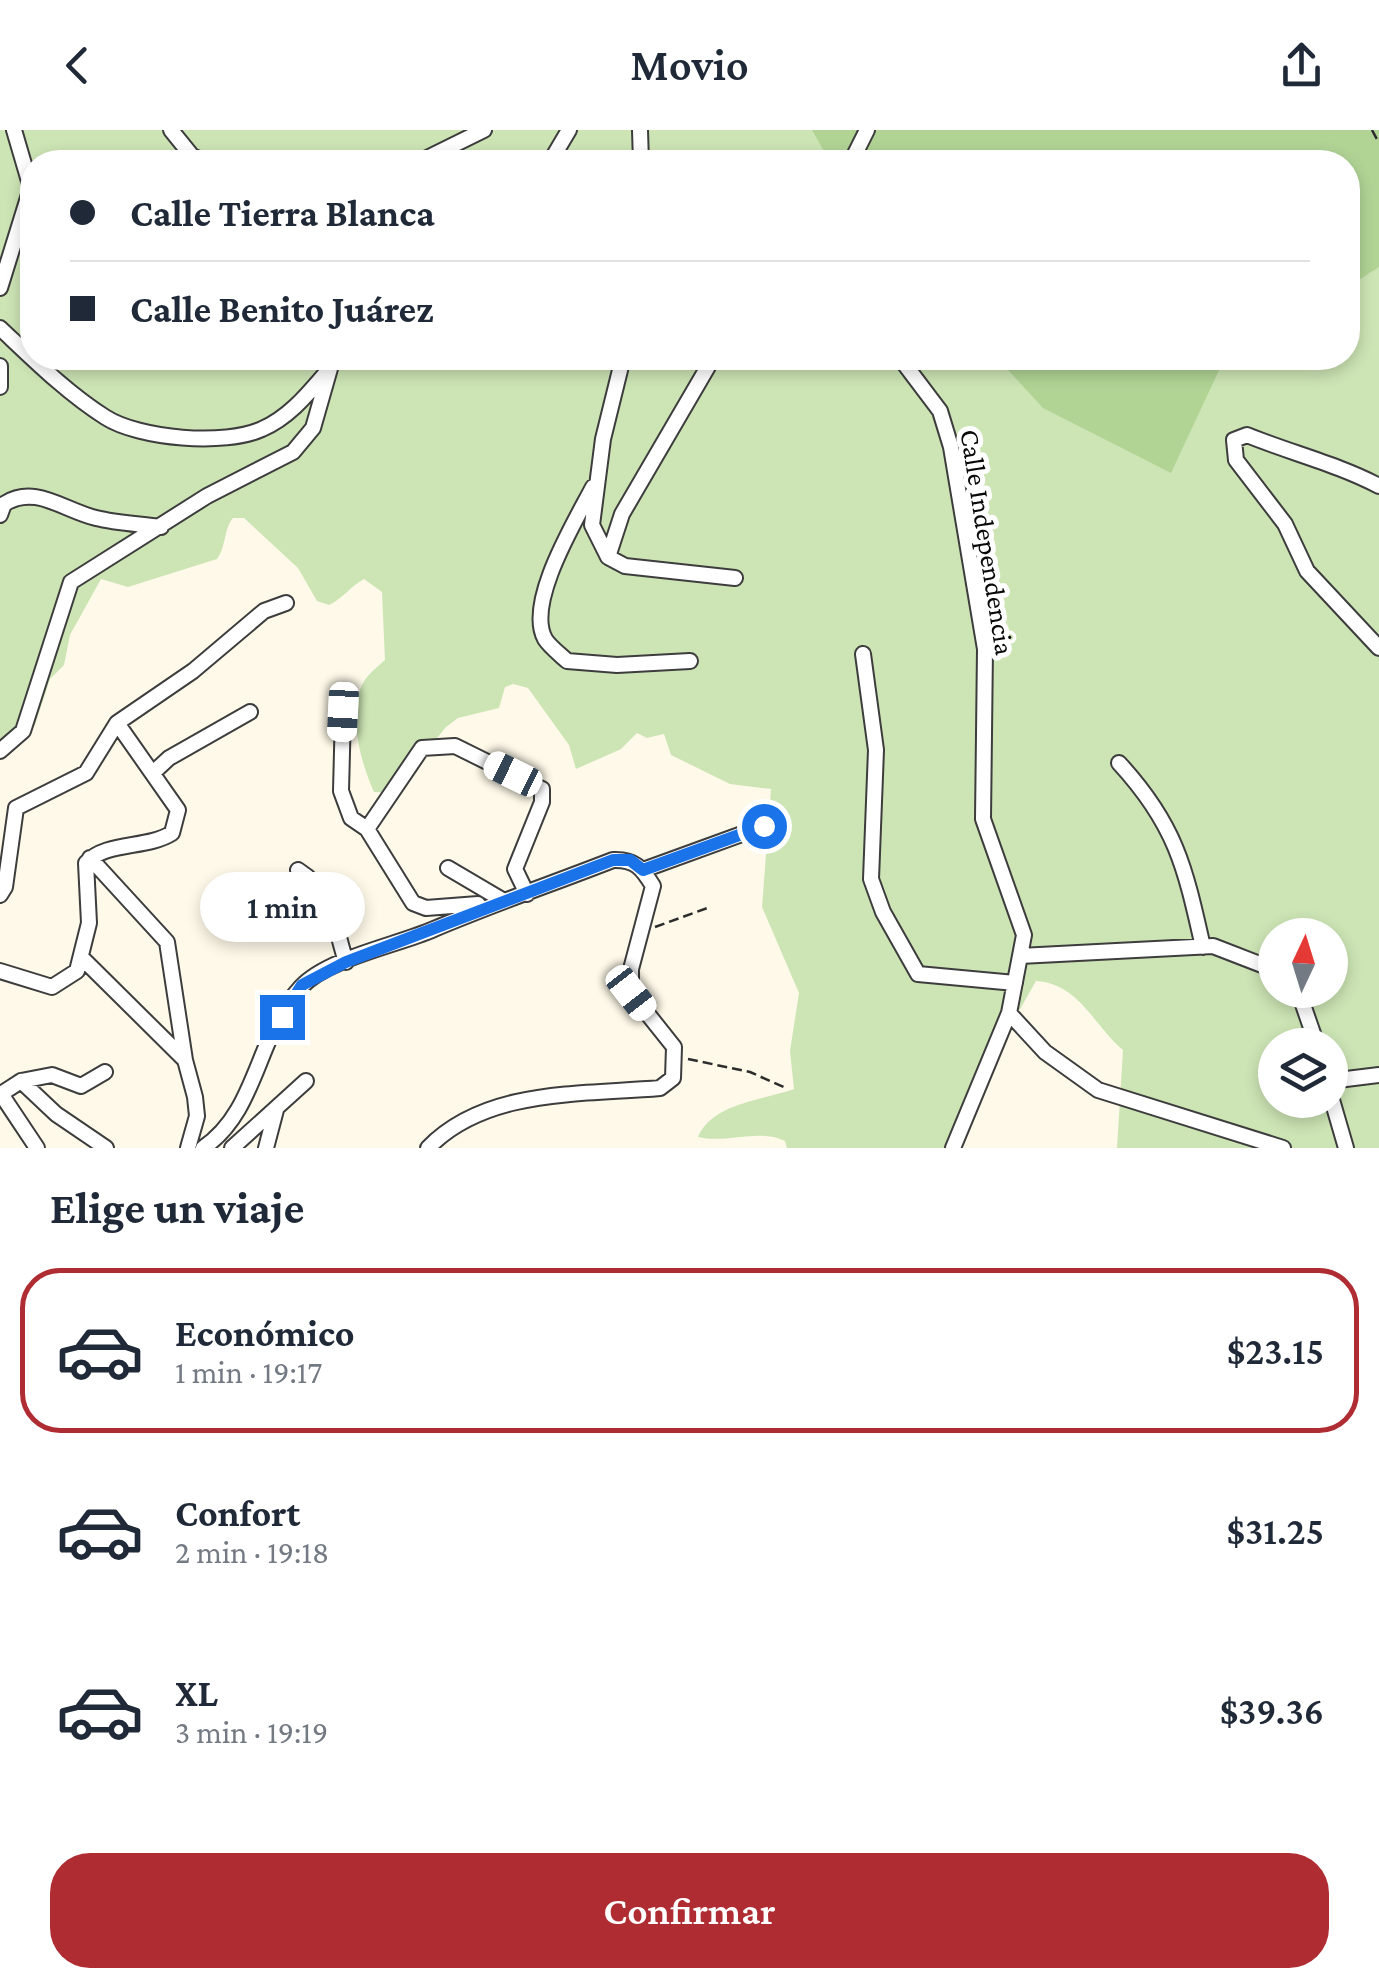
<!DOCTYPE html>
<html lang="es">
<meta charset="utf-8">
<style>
body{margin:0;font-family:"Crimson Pro",serif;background:#f2f2f3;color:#1f2937;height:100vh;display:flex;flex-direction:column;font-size:38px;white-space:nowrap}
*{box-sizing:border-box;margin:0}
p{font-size:32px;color:#747a83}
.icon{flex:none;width:55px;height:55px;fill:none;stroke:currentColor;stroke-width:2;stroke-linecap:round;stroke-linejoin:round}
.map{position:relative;height:1018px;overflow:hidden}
.drawer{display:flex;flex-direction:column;background:#fff;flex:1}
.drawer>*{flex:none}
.top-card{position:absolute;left:20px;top:20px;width:1340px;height:220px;border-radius:40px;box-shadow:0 5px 15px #0003;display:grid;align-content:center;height:220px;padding:0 50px;background:#fff}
.needle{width:65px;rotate:4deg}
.controls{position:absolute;left:1258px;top:788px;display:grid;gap:20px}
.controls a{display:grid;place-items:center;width:90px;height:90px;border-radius:50%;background:#fff;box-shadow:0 5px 15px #0003;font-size:50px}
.end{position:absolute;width:45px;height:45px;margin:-22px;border:12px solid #1a73e8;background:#fff;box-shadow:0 0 0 5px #fff}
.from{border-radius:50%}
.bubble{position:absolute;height:70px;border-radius:35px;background:#fff;box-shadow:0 5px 15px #0003;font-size:32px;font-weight:600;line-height:70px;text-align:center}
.car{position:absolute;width:30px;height:60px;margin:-30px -15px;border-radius:12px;box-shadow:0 0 8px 2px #0007;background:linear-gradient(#fff 24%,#345 0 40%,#fff 0 76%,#345 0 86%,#fff 0)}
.top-card b{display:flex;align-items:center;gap:35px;height:95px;font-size:38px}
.top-card b+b{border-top:2px solid #e0e1e3}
.top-card i{width:25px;height:25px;background:#1f2937}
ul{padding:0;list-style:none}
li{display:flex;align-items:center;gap:30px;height:165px;margin:0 20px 15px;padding:0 30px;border:5px solid transparent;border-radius:40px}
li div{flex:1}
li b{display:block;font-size:38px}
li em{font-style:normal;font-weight:600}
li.selected{border-color:#af2c32}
li>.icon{width:90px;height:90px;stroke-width:1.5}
h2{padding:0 50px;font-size:45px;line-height:120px}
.action{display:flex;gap:20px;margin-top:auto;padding:20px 50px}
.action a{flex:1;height:115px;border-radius:40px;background:#af2c32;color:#fff;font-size:40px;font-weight:600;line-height:115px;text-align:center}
header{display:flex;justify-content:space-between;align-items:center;height:130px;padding:0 50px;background:#fff;font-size:45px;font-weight:600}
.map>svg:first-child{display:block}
.green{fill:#cde5b5;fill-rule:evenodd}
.forest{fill:#b1d495}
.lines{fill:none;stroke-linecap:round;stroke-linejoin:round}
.minor-casing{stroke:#3d3d3d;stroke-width:18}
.path{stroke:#2c2c2c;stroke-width:2.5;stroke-dasharray:10 5;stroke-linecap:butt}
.minor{stroke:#fff;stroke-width:14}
.route{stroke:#1a73e8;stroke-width:12}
.labels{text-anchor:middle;stroke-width:10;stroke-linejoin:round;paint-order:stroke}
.street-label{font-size:28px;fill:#0a0a0a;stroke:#fff}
</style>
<header><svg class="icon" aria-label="back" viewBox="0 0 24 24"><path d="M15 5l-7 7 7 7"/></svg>Movio<svg class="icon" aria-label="share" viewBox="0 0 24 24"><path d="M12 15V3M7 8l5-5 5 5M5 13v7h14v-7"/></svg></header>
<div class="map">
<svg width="1379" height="1018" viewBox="0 0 1379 1018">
<rect width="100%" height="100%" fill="#fef9e8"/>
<path class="green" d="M0,0H1379V1018H1117L1123,920C1093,895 1080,854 1036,851L1002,911L960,1018H787L785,1011C759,998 727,1014 698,1007C712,973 764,970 794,959L790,921L799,863L762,777L771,659L730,654L671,625L664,604L647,608L637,603L621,619L576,639L569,615L528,558L513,554L505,557L499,578L458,588L446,597L392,663L374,662C361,633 350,592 360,560C363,548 376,538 385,530L382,462L364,449C349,457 344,468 329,475L317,471L298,438L244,388H233C223,400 227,415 217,429L128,457L101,449L70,505L64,535L50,549L35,595L25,607L0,620ZM32,32H1348V228H32ZM1275,805H1330V860H1275ZM1275,915H1330V970H1275Z"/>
<path class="forest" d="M812,0H1379V137L1348,157V32H830Z
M997,228H1235L1221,236L1171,343L1043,278Z"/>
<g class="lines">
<defs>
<path id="minor" d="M171,0L192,26L205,32
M640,0L641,32
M419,32L484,0
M550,32L569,0
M851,32L867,0
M0,158L31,58L14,0
M0,198C33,229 67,263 105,287C139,309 225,316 262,299C288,288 307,265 325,244
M623,228L603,309L592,395L608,427L625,436L735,448
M900,228L940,281L951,317L985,519L983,689L1024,805L1009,883L953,1018
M0,236V257
M1379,356C1337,334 1291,323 1247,305L1234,310L1236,330L1285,394L1307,441L1379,518
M593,357C576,390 525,473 545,509C550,517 561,525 567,531L617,535L690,531
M0,385L4,374C35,354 63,380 96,388C116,393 139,394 161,397
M608,427L622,384L713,228
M863,524L876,620L871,749L883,782L918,844L1015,853
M343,582L341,661L351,688L367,699L413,773L426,778L478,774
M0,621L23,601L71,452L207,366L293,322L313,298L333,228
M1119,633C1176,695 1185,737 1203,817
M154,642L169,628L250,582
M367,699L422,618L455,616L542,659V672L515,739L527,764
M90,728L167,812L185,930L195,967L197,986L188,1018
M448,738L504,771
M298,740C333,762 334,794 346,832
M643,740L764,696
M0,765L5,757L16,678L86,643L117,593L193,541L264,481L286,473
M1020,826L1213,816L1275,840
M82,828L184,929
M0,841L52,857L77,841L89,793L86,733C106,711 147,719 172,703L178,680L117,593
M1298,860L1317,915
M1009,883L1045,922L1098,960L1283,1018
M21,951L52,945L81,956L105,942
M1330,951L1379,945
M1330,963L1346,1018
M37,1018L1,964L21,951L56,984L106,1018
M203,1018C258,981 256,906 301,857C328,828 398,815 434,799C493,774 554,753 613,730C635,729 642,738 653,756L631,839V863L674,917L673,948L660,958C582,965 486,958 428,1018
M232,1018L306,951
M266,1018L276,980"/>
</defs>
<use href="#minor" class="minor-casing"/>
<path class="path" d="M1372,0L1379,13
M655,797L710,777
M688,929L750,942L788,959"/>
<use href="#minor" class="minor"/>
</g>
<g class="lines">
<path class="route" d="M282,887L302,855L346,832L613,730H630L643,740L764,696"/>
</g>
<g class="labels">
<g class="street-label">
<text transform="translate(988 412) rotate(81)" y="10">Calle Independencia</text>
</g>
</g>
</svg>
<div class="controls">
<a><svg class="needle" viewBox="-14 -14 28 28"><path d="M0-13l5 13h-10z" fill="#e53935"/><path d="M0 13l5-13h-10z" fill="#747a83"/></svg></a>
<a><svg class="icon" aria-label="layers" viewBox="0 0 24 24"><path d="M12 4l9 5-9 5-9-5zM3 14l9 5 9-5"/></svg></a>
</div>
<i class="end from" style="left:764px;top:696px"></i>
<i class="end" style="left:282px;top:887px"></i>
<div class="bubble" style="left:200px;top:742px;width:165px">1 min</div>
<i class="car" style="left:343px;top:582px;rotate:183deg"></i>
<i class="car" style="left:513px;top:644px;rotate:296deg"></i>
<i class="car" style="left:631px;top:863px;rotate:142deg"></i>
<div class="top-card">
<b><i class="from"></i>Calle Tierra Blanca</b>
<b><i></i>Calle Benito Juárez</b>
</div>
</div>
<section class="drawer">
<h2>Elige un viaje</h2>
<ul>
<li class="selected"><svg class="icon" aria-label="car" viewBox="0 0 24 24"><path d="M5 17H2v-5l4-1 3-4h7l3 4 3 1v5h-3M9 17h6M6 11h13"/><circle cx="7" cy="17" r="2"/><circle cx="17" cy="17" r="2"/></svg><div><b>Económico</b><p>1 min · 19:17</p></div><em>$23.15</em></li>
<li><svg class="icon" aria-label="car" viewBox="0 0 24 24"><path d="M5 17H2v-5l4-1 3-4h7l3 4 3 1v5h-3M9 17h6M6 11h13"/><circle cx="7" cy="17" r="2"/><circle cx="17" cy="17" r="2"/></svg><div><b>Confort</b><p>2 min · 19:18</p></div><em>$31.25</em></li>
<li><svg class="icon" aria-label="car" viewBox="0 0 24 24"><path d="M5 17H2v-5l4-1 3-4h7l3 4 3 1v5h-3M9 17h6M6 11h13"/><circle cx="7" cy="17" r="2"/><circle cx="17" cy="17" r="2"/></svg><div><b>XL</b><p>3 min · 19:19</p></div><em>$39.36</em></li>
</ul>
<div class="action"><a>Confirmar</a></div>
</section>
